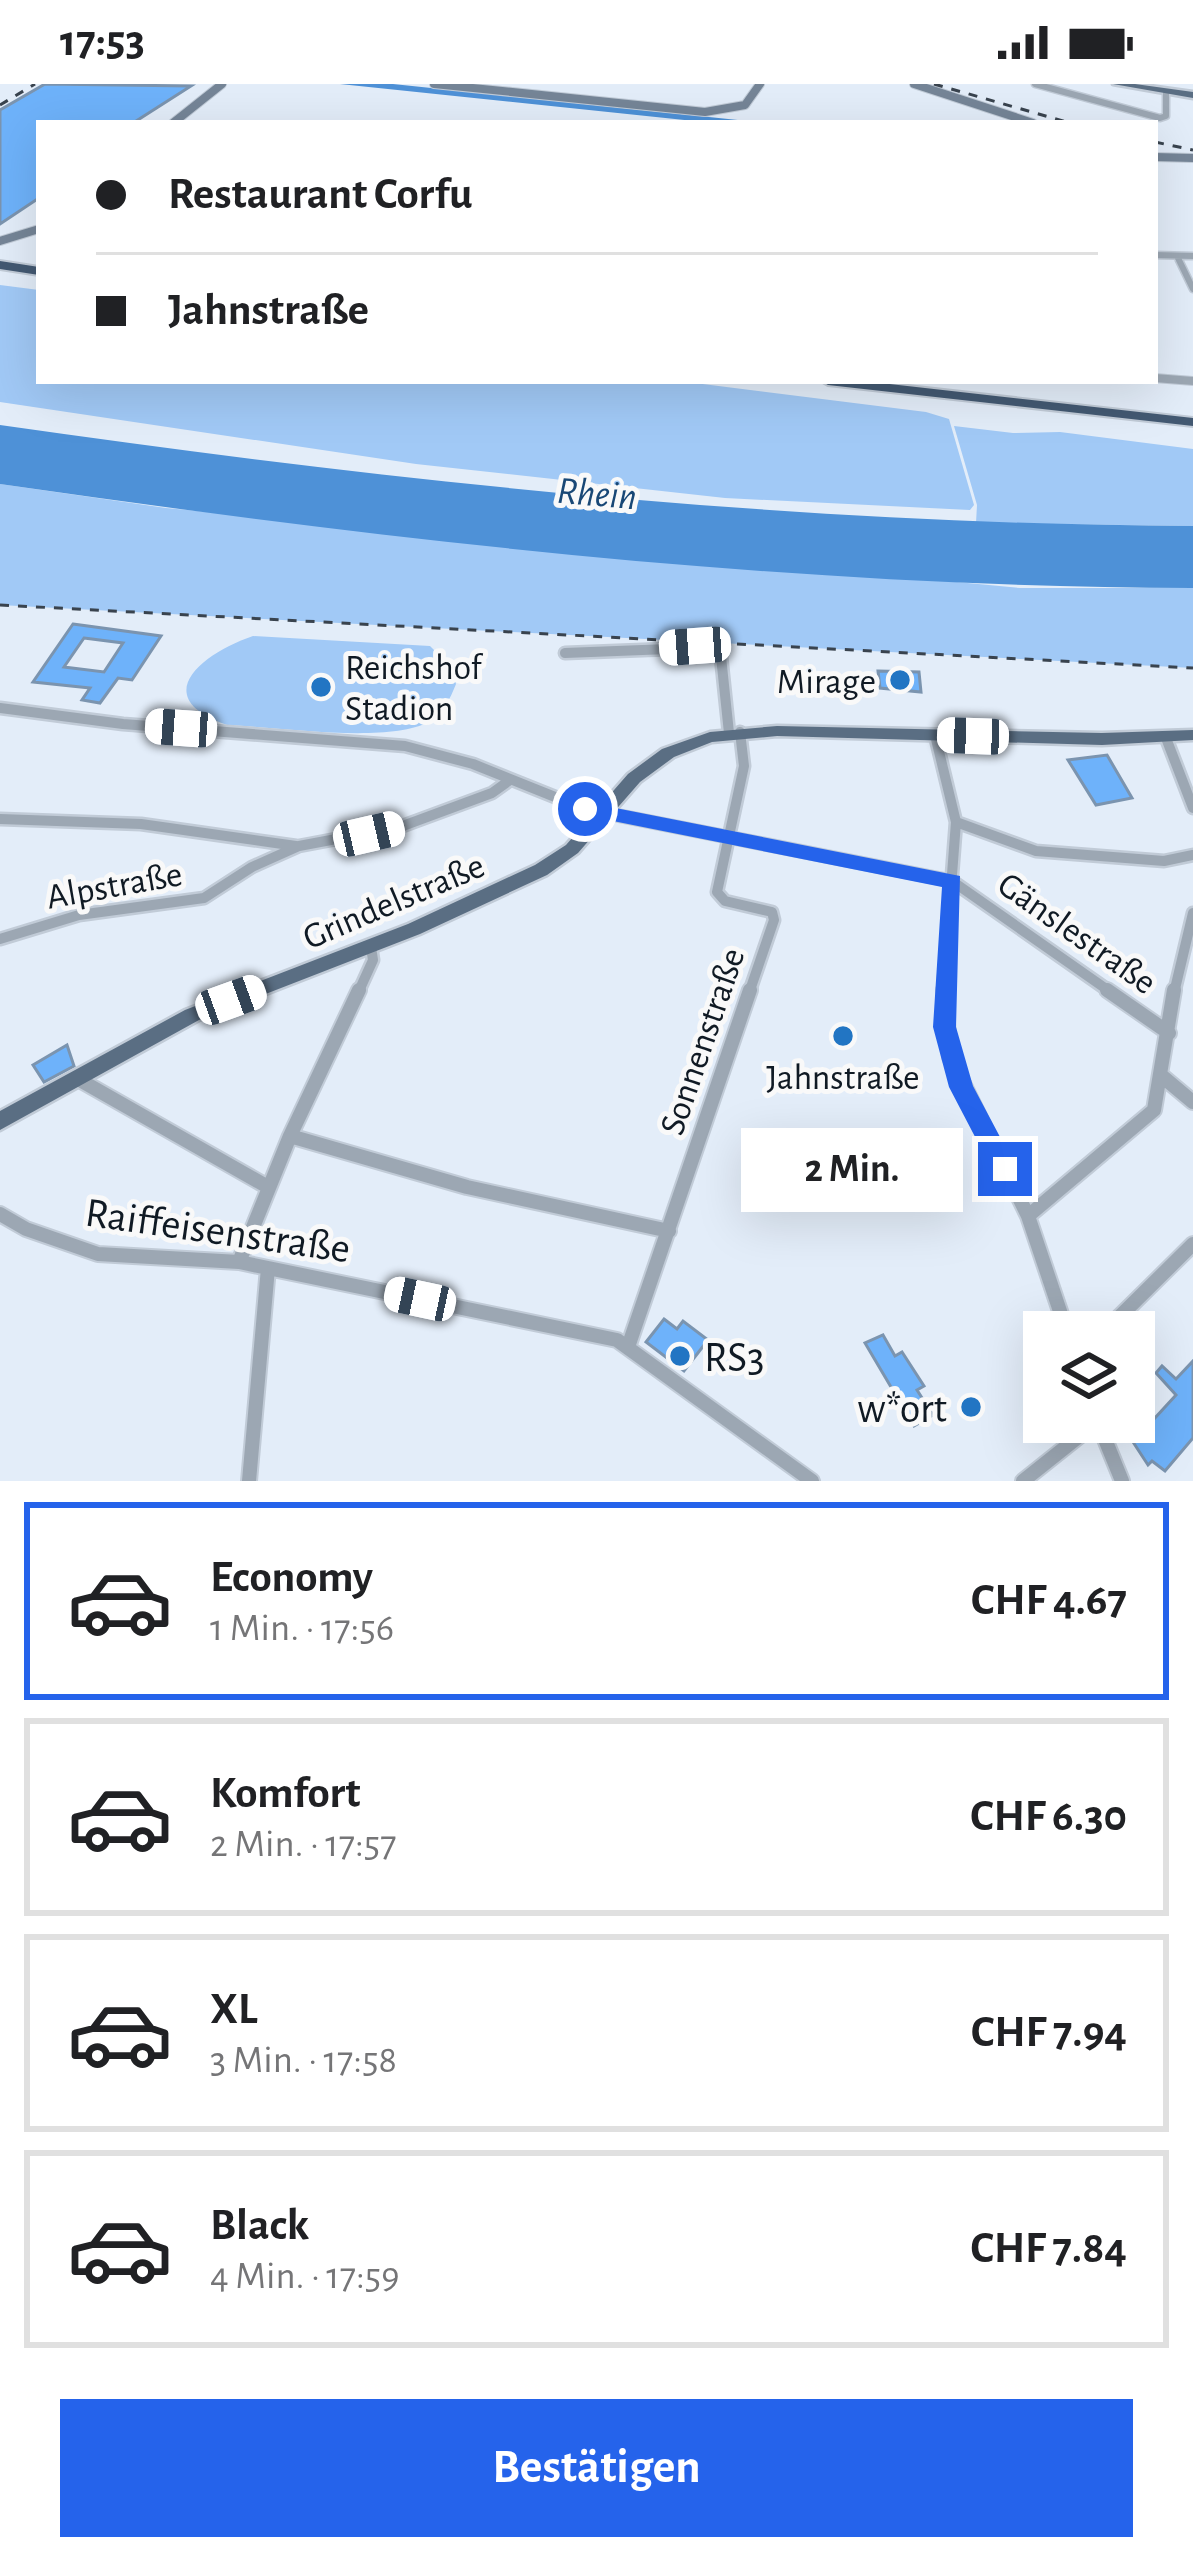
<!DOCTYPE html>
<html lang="de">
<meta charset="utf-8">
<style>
body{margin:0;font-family:"Alegreya Sans",sans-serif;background:#f2f2f2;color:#202124;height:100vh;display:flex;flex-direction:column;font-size:45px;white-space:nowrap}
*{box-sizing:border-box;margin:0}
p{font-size:39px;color:#757577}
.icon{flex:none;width:66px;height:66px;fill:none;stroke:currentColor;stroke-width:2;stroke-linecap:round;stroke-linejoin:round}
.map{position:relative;height:1397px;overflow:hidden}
.drawer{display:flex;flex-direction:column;background:#fff;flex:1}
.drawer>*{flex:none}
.banner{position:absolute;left:36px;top:36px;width:1122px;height:264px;border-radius:0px;box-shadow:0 12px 48px #0002;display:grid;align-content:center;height:264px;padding:0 60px;background:#fff}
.controls{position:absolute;left:1023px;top:1227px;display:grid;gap:24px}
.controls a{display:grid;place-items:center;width:132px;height:132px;border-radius:0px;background:#fff;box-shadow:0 12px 48px #0002;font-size:60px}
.end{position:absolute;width:54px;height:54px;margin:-27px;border:15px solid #2563eb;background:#fff;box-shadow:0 0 0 6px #fff}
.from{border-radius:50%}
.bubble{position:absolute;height:84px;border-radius:0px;background:#fff;box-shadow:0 12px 48px #0002;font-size:39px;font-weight:700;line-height:84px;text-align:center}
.car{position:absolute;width:36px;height:72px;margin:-36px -18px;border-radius:15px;box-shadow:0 0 9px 3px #0007;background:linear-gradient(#fff 24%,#345 0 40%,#fff 0 76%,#345 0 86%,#fff 0)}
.banner b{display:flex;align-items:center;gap:42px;height:114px;font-size:45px}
.banner b+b{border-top:3px solid #e0e0e0}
.banner i{width:30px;height:30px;background:#202124}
ul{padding:21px 0 0;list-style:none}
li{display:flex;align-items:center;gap:36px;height:198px;margin:0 24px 18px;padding:0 36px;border:6px solid #e0e0e0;border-radius:0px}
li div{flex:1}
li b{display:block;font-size:45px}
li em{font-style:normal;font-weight:700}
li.selected{border-color:#2563eb}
li>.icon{width:108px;height:108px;stroke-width:1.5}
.primary-button{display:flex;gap:24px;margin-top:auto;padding:24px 60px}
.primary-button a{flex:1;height:138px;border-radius:0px;background:#2563eb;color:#fff;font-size:48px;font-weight:700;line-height:138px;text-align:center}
.status{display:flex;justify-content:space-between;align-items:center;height:84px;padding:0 60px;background:#fff;direction:ltr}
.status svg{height:33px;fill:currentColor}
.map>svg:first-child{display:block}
.green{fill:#a1c9f6}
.water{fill:#4e91d7}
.building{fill:#6eb2fa;stroke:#7b94af;stroke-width:3;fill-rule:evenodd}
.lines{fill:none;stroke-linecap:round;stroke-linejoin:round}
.street-far3-casing{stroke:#c1cbd7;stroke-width:9}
.street-far2-casing{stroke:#c1cbd7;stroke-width:10}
.street-far1-casing{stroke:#c1cbd7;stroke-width:15}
.street-casing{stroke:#c1cbd7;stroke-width:18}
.secondary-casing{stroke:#c1cbd7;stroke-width:10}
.primary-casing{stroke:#c1cbd7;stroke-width:5}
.highway-casing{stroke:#c1cbd7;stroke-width:4}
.street-far3{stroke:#9ca7b3;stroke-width:6}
.street-far2{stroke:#9ca7b3;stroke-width:8}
.street-far1{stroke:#9ca7b3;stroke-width:10}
.street{stroke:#9ca7b3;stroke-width:14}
.secondary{stroke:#758597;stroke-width:8}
.primary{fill:#5a6e83;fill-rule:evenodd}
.highway{fill:#435972;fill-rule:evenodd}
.rail{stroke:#39434e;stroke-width:3;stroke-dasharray:9 9;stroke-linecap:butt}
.route{fill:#2563eb}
.poi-dot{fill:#2275c3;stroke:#f9f9f9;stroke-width:4.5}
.labels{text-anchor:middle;stroke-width:10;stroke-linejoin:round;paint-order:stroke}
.poi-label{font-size:36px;fill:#101a24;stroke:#f9f9f9;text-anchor:start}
.street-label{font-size:36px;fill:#101a24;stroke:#f9f9f9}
.water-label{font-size:39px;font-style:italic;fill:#194876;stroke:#f9f9f9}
.near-street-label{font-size:42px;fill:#101a24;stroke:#f9f9f9}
.near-poi-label{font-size:42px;fill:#101a24;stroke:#f9f9f9;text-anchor:start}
</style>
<div class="status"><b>17:53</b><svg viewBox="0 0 49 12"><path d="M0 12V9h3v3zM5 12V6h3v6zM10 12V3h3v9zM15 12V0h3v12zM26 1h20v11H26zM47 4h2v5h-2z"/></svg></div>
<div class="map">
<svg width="1193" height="1397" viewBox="0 0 1193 1397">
<rect width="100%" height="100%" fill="#e3edf9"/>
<path class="green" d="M0,201L39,206V297H679L926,328L949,335L974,421L970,426L725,414L416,380L0,318Z
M954,342L1013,349L1060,348L1193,365V442L976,439L977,421Z
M0,400L166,424L1020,504H1193V584L0,521Z
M253,552L430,562L450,582L456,600C450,615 443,630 428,638C389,660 275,643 227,641C146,613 203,569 253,552Z"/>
<path class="water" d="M340,0H393L767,39H713Z
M0,341C396,398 792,440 1193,442V504C792,503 396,457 0,400Z"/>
<path class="building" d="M45,0L191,2L133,39H39V114L0,140V26Z
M73,540L161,552L132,596L118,594L100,619L82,616L90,604L33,598ZM84,554L123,559L104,588L64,583Z
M878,587L919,588L921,608L880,604Z
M1107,671L1132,714L1096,721L1068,676Z
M67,961L74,982L44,998L33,981Z
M664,1235L677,1245L683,1237L708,1256L684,1287L646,1258Z
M883,1251L895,1272L902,1268L924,1302L917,1306L933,1331L914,1342L865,1259Z
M1193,1277V1354L1165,1387L1152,1377L1148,1381L1133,1358L1176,1311L1156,1289L1162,1282L1176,1295Z"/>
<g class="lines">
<defs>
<path id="street-far3" d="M1035,0L1160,34L1166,32V9
M1155,171L1193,172
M1177,172L1193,205"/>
<path id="street-far2" d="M1155,294L1193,297"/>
<path id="street-far1" d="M565,569L720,563L729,649
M0,624L123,640L405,662L473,680L585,725L952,797L1112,909
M740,648L744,682L717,808L725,817L772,828L774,836L749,909
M935,651L956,738L943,909
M1166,654L1193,724
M0,735L141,740L296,762
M956,738L1036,767L1164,777L1193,771
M0,855L79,831L204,814L252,783L299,762L400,743L492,709L510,696
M358,909L373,876L371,863
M1174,909L1193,829"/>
<path id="street" d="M944,906L950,973L1028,1132L1067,1248
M1107,906L1169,949
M1163,993L1193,1018
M78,995L268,1103
M290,1052L467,1103L669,1147
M0,1130L26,1145L98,1170L239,1178L617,1256L812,1397
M1028,1132L1154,1026L1174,906
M239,1178L290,1052L359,906
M1104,1248L1193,1160
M628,1263L750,906
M1098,1338L1122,1397
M249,1397L268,1184
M1023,1397L1097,1338"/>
<path id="secondary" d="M434,0L705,28L745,21L760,0
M914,0L1033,39
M173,39L222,0
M1155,73L1193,74
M0,157L39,145"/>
<path id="primary" d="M1113,0H1135L1193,8V14Z
M777,642L1102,649L1193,646V656L1102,661L777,652L712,658L674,673L640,698L578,769L547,791L420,850L199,936L0,1046V1027L185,926L408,840L535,781L566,761L628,690L662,665L710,648Z"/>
<path id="highway" d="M0,177L39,183V191L0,185Z
M821,297H863L1193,334V342L828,301Z"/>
</defs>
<use href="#street-far3" class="street-far3-casing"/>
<use href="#street-far2" class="street-far2-casing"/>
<use href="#street-far1" class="street-far1-casing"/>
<use href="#street" class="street-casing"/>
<use href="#secondary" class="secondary-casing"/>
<use href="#primary" class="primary-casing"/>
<use href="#highway" class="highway-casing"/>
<use href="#street-far3" class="street-far3"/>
<use href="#street-far2" class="street-far2"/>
<use href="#street-far1" class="street-far1"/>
<use href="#street" class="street"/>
<use href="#secondary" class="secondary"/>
<use href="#primary" class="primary"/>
<use href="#highway" class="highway"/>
<path class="rail" d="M934,0L1070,39
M0,21L35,0
M1155,58L1193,66
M0,521L1193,584"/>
</g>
<path class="route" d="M585,718L960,792L956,943L973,1002L1017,1085L1013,1093H996L949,1003L933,943L942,803L578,730L575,725Z"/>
<g class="poi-dot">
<circle cx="900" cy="596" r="12"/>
<circle cx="321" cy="603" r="12"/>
<circle cx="843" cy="952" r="12"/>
<circle cx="680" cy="1272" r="12"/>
<circle cx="971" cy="1323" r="12"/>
</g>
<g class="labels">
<g class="poi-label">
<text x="345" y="595">Reichshof<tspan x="345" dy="41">Stadion</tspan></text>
<text x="876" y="609" text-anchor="end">Mirage</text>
<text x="843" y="1005" text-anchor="middle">Jahnstraße</text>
</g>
<g class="street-label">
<text transform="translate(114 800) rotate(-10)" y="13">Alpstraße</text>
<text transform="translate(393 816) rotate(-23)" y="13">Grindelstraße</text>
<text transform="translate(1078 848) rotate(35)" y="13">Gänslestraße</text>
<text transform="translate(701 957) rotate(-71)" y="13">Sonnenstraße</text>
</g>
<g class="water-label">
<text transform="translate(597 408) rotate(5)" y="14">Rhein</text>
</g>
<g class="near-street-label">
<text transform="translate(218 1145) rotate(8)" y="15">Raiffeisenstraße</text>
</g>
<g class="near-poi-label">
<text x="704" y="1287">RS3</text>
<text x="947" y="1338" text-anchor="end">w*ort</text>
</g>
</g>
</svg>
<div class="controls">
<a><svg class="icon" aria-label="layers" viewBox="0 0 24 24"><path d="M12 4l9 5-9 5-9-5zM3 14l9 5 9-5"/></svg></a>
</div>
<i class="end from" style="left:585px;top:725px"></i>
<i class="end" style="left:1005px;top:1085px"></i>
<div class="bubble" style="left:741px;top:1044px;width:222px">2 Min.</div>
<i class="car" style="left:695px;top:562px;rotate:266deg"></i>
<i class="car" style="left:181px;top:644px;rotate:274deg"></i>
<i class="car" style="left:973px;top:652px;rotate:272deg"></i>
<i class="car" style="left:369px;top:750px;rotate:77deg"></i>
<i class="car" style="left:231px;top:916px;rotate:70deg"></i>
<i class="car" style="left:420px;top:1215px;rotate:282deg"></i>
<div class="banner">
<b><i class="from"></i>Restaurant Corfu</b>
<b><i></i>Jahnstraße</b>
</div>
</div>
<section class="drawer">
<ul>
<li class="selected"><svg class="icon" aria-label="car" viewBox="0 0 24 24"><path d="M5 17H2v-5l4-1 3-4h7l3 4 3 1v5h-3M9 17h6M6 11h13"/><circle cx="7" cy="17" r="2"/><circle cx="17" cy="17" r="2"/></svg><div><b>Economy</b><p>1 Min. · 17:56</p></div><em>CHF 4.67</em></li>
<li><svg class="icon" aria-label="car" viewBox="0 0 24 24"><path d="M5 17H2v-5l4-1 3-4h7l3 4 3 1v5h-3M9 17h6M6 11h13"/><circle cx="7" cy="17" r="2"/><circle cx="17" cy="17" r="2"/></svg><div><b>Komfort</b><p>2 Min. · 17:57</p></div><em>CHF 6.30</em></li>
<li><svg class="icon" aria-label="car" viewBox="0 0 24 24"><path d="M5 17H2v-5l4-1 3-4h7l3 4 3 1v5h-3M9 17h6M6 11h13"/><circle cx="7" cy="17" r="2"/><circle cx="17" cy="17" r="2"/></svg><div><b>XL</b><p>3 Min. · 17:58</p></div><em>CHF 7.94</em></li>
<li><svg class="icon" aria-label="car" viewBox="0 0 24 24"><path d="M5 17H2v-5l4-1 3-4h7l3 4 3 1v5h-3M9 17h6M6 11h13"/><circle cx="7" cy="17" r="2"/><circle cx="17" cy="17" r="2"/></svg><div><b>Black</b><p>4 Min. · 17:59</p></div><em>CHF 7.84</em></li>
</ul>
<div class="primary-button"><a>Bestätigen</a></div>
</section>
